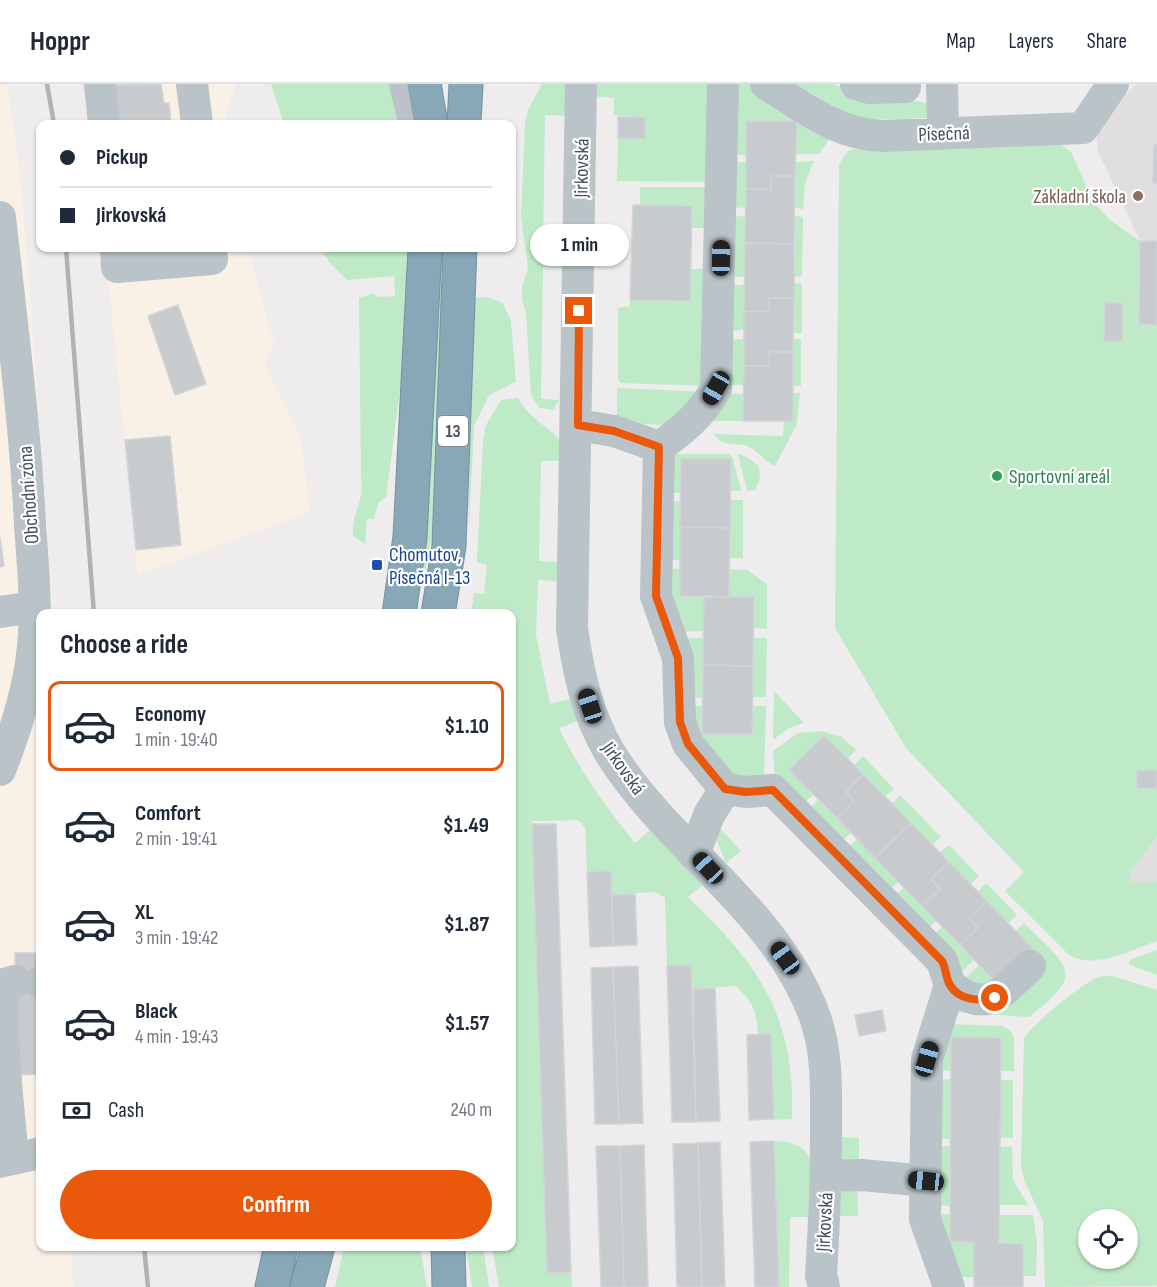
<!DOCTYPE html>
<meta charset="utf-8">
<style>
body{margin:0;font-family:"Sofia Sans Condensed",sans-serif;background:#f6f6f7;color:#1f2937;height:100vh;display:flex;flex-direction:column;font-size:22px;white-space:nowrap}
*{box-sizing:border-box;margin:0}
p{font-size:20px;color:#747a83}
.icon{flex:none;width:33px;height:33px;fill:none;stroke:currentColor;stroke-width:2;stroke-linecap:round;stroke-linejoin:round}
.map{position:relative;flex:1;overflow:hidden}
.panel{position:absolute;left:36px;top:525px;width:480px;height:642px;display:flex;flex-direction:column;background:#fff;border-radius:12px;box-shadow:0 2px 4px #0004}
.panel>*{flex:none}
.banner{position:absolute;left:36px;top:36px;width:480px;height:132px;border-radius:12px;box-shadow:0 2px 4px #0004;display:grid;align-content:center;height:132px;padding:0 24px;background:#fff}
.fabs{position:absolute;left:1078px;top:1125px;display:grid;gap:12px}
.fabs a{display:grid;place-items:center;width:60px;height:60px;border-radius:50%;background:#fff;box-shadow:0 2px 4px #0004;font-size:30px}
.end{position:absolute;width:27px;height:27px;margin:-14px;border:8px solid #ea580c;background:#fff;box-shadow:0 0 0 3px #fff}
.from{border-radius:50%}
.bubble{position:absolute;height:42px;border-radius:21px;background:#fff;box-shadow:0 2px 4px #0004;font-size:20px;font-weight:700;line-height:42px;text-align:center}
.car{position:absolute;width:18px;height:36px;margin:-18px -9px;border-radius:8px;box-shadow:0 0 4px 2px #0007;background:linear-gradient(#222 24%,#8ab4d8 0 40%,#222 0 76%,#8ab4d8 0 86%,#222 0)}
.banner b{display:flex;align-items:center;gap:21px;height:57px;font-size:22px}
.banner b+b{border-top:2px solid #e0e1e3}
.banner i{width:15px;height:15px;background:#1f2937}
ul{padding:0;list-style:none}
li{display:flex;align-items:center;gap:18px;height:90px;margin:0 12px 9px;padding:0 12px;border:3px solid transparent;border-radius:12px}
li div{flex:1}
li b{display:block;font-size:22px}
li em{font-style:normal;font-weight:700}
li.selected{border-color:#ea580c}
li>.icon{width:54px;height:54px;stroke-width:1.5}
h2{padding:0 24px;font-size:27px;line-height:72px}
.pay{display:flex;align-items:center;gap:15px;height:66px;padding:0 24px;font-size:22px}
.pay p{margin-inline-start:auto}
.action{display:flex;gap:12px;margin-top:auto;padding:12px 24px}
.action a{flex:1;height:69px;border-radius:36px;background:#ea580c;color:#fff;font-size:24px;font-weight:700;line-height:69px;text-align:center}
header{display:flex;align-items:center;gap:36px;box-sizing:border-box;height:84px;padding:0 30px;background:#fff;border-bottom:2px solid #e0e1e3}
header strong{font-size:28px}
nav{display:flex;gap:33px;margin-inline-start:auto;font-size:21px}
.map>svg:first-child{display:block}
.commercial{fill:#f9f0e6}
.education{fill:#e0dede}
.green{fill:#beeac7;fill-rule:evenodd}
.building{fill:#c7cbce;stroke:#d1d4d8;stroke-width:1.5}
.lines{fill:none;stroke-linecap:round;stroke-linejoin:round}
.highway-casing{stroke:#7492a3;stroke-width:35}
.minor{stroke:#b9c3c8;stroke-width:32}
.highway{stroke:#88a7b7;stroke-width:33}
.rail{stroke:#afb3b6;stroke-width:4.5}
.route{stroke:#ea580c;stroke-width:8}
.education-dot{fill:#8d6e63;stroke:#fff;stroke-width:2}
.leisure-dot{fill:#2e9e5b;stroke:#fff;stroke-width:2}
.transit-dot{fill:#1a4fb4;stroke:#fff;stroke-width:2}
.labels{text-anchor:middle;stroke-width:4.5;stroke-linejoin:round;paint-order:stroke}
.shield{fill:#fff;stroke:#7e878a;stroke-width:1.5}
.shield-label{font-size:18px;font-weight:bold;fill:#475358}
.street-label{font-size:20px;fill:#475358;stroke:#fff}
.education-label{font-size:20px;fill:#785e54;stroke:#fff;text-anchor:end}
.leisure-label{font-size:20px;fill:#27864d;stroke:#fff;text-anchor:start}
.transit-label{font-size:20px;fill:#164399;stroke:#fff;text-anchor:start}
</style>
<header>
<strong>Hoppr</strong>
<nav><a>Map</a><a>Layers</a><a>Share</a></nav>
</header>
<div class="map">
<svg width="1157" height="1203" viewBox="0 0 1157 1203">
<rect width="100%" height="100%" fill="#efeced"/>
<path class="commercial" d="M0,0H6L13,36L23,120L51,495L52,529L40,530V1162L70,1163L74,1203H0Z
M86,0H236L223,40H92Z
M105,164H248L274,259L265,281L300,351L310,428L138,491Z"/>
<path class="education" d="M1137,0H1157V241L1139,240L1140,157L1098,67L1097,54V44L1115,21Z
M1157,753V807L1130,809V788Z"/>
<path class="green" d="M271,0H396L405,40H284Z
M542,0H571L570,32L545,31L543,164H562V184L543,183L541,315L559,316L553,326L539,324L531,311L526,228L522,216V204L528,184L521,133L525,40L528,26Z
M590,0H715L714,98L617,97L618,54H645V33L614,31V14L588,12Z
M729,0H751L834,49L819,70H795L796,37H747L745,71L729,70Z
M796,0H833L855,8L934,20L928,34L862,36L847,31Z
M1052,55L1071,68L1094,119L1110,136L1140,157L1139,240L1157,241V753L1130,788V799L1157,798V857C1130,866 1096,886 1069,871L1005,807L1024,788L906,664L835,544L839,80L848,67L866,62Z
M814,77L805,99L803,125L795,124L796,78Z
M746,78V124L728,123V79Z
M640,103H713V144H692V122L640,121Z
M745,132V193H727L728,133Z
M795,132L803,133L802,192L794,193Z
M320,164H407L405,267L386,413L378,419L374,435H367L365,460L353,452C351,428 365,419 361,394L359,214L374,209L377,213L395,212L394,192L347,196L330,179Z
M440,164L443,299L442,397L423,499Z
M691,185H713L708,302L621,299L618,296V224L630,222V216L690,217Z
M794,199L802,200V249H794Z
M725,201H745L744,246L722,247Z
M487,213L503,219L511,237L516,298L489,311L474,342L469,443L468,328L473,214Z
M744,255L743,301H721L722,256Z
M794,255H801V302H793Z
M617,304L706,308L667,341L617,339Z
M721,309L743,310V337H705Z
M793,309H800L797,340L775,382C765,378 758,365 744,361C732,359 722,362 714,350L783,352L784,337H793Z
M518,314C526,333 558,349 560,357C561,363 560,371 559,377H541L539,477L557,478L558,497L538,496L536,551L550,620L570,615L578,637L559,644C579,686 606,723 635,759L650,746L704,800L688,813C760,882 795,932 792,1035L773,1036L771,950H758C756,925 754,920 736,902L693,905L691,881L667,882L665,814L656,808L612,811L611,787L587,788L585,743L578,736L532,737L547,1188H571L572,1203H499L492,1163L512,1162V530H471L474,509L484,510L487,481L477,478L483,356L486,341L501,316Z
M673,370H729L733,374L741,407H730L731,375H681L680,409L663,408Z
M738,370L745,372L759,382L760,395L755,406L747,407Z
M730,416H743V474H730Z
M663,417H680V476H663Z
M663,484L680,485V512H704L703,547L677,548Z
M730,485L747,486L767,500V545L754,544L729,513Z
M679,554H704L702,614L686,613Z
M753,554H767L766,613H753Z
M774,607L804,639L789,644L773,656Z
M686,622H702V650H751L752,622H766L764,697L749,701L714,678Z
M821,647L842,653L856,666L847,675L824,652L789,686L813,711L799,724L775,695L773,667L798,649Z
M863,672L894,705L885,713L854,681Z
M900,711L941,753L932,761L892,720Z
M818,716L851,749L835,762L804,729Z
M717,741L741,767L726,779L717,757Z
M857,755L898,798L884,811L842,769Z
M949,761L979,792L971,800L939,769Z
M986,799L1017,831L1009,839L978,807Z
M904,803L936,837L923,850L890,817Z
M1024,839C1069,884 1087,888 1029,933L954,928L949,921L980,924L1016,847Z
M942,843L974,876L960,889L929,855Z
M1157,866V891L1128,880L1131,875Z
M979,881L998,902L959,900Z
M1113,892L1157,906V1202L1045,1203L1043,1137L1024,1096L1021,1081L1024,954C1034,939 1082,899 1099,893C1103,891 1109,892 1113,892ZM1089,1136H1128V1174H1089Z
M950,940L1002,942L1011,947L1014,954V987H1001V954L951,987H934Z
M951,995V1055L934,1054V996Z
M1001,996H1013V1054H1000Z
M841,1053L859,1054V1086L840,1076Z
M774,1057C791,1058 802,1059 810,1075L808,1133H790L789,1203H779Z
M950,1062V1122L932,1121L933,1063Z
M1012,1062L1013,1096L1028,1121H1000V1063Z
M857,1097L858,1132H840L839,1108Z
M932,1130H950V1158H974V1193H954Z
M1000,1131H1033L1037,1159L1036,1192H1023V1160L999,1159Z
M344,1163H420L427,1203H335Z
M466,1163H483L489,1203H472Z"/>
<path class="building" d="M161,0L164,19H169L171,40H118L114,1Z
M618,33H645V55L618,54Z
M746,37H797L795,92H771V105H746Z
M1154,61H1157V99H1153Z
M771,92H795L794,160L745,159L746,105H771Z
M633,121L692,122L690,217L630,216Z
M1140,157H1157V241L1139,240Z
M745,159L794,160V214H769V228L744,227Z
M769,214H794L793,268H769L768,282H744V227L769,228Z
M1105,219H1122V257H1104Z
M178,221L206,300L175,311L148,232Z
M769,268H793V337H743L744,282H768Z
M170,352L181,461L136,466L125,356Z
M681,375H731L730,444L680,443Z
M680,443L730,444L729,513L680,512Z
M0,453L4,482L0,483Z
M704,512L754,513L753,582L703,581Z
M703,581L753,582L752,650H702Z
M824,651L863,690L846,708L854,717L837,734L789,686Z
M1157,686V704H1137V687Z
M863,690L911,739L875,774L837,734L854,717L846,708Z
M911,739L949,778L931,795L940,805L922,822L875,774Z
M532,740H556L571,1188L547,1189Z
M949,778L987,817L969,834L978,844L960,861L922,822L940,805L931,795Z
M611,787L613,862L590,863L587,788Z
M635,810L637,861L613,862L612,811Z
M987,817L1035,867L998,901L960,861L978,844L969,834Z
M15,869H39L40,990L16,991Z
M691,881L696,1038H672L667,882Z
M638,882L643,1039L619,1040L613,883Z
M613,883L619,1040H595L591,884Z
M715,904L720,1037L696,1038L693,905Z
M882,926L886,947L859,952L855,931Z
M771,950L774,1035L749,1036L747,951Z
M951,953L1001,954L999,1159L1023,1160V1203H974V1158H950Z
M774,1057L779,1203H755L750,1058Z
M720,1058L725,1203H702L698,1059Z
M698,1059L702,1203H677L673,1060Z
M644,1061L648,1203H624L620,1062Z
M596,1062H620L624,1203H601Z"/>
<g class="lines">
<defs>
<path id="highway" d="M424,0L431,40
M464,40L466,0
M399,530L410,453L425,164
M438,530L449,462L460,164
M448,1162L449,1203
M272,1203L281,1162
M307,1203L318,1162"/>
</defs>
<use href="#highway" class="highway-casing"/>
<path class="minor" d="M100,0L104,40
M192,0L197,40
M405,0L415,40
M581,0L572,544C578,587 587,631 610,669C669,764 776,825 815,933C828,970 826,1008 826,1046C826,1094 824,1143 821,1191L824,1203
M766,0C804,23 837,51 883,52L1083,44L1113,0
M856,0L870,4L905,3
M942,0L943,49
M0,133C11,235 25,337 30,441C33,481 37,523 33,563C29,606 16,646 0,686
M116,164L117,183L212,175L211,164
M578,341L614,347L659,363L656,512L678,574L680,638L688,660L725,705L746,708L773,706L942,877L950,901L927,975L925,1135L949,1203
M659,363C683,346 701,331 716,305L723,0
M0,528L35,523
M694,770L709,731L725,705
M39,898H40
M950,901C987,932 1002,908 1030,882
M13,1075C8,1017 0,959 4,900L15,897
M0,1078L40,1069
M826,1092L862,1091L926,1097"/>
<use href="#highway" class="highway"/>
<path class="rail" d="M47,0L54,40
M66,164L94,530
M144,1162L148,1203"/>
</g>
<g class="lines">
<path class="route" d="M579,227L578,341L614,347L659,363L656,512L678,574L680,638L688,660L725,705L746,708L773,706L942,877C946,884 946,895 950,901C959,917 980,917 995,914"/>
</g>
<circle class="education-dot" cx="1138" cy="112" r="6"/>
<circle class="leisure-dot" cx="997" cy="392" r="6"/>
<rect class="transit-dot" x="371" y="475" width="12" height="12" rx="3"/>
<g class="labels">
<rect class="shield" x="438" y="332" width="30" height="30" rx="4.5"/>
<g class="shield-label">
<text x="453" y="353">13</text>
</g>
<g class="street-label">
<text transform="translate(944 49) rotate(-2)" y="7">Písečná</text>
<text transform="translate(581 84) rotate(-89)" y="7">Jirkovská</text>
<text transform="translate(28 411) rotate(-94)" y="7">Obchodní zóna</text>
<text transform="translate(624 684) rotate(55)" y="7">Jirkovská</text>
<text transform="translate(824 1138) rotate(-87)" y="7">Jirkovská</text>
</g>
<g class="education-label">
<text x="1126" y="119">Základní škola</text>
</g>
<g class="leisure-label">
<text x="1009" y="399">Sportovní areál</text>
</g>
<g class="transit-label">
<text x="389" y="477">Chomutov,<tspan x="389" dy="23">Písečná I-13</tspan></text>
</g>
</g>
</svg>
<div class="fabs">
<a><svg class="icon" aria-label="locate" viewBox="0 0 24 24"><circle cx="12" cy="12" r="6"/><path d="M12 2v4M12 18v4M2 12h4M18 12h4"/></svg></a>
</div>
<i class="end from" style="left:995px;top:914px"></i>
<i class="end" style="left:579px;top:227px"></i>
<div class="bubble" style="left:530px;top:140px;width:99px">1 min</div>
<i class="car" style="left:721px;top:174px;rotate:1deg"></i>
<i class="car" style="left:716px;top:304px;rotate:209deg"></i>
<i class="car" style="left:590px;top:622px;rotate:342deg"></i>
<i class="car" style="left:708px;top:784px;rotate:317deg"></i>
<i class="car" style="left:785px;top:874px;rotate:324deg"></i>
<i class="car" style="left:927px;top:975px;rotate:16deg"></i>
<i class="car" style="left:926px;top:1097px;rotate:276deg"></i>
<div class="banner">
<b><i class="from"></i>Pickup</b>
<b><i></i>Jirkovská</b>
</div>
<section class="panel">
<h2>Choose a ride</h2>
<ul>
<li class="selected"><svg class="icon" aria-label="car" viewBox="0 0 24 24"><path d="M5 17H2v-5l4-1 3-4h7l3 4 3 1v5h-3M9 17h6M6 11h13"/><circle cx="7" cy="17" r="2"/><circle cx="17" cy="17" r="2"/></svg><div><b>Economy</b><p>1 min · 19:40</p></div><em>$1.10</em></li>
<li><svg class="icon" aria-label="car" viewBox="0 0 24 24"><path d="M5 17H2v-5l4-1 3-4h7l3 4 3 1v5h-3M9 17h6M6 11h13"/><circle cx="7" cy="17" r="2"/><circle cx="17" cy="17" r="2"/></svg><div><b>Comfort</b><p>2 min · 19:41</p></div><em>$1.49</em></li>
<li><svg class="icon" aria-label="car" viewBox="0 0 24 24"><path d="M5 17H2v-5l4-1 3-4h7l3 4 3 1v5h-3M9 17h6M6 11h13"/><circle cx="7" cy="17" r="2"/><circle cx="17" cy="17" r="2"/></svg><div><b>XL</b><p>3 min · 19:42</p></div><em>$1.87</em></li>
<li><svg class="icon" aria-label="car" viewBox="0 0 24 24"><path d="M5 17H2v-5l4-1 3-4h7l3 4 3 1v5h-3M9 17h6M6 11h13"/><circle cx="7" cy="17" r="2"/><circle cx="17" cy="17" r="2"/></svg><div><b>Black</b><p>4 min · 19:43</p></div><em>$1.57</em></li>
</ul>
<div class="pay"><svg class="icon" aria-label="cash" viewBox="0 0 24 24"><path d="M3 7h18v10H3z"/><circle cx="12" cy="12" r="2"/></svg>Cash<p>240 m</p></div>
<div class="action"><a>Confirm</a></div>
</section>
</div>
